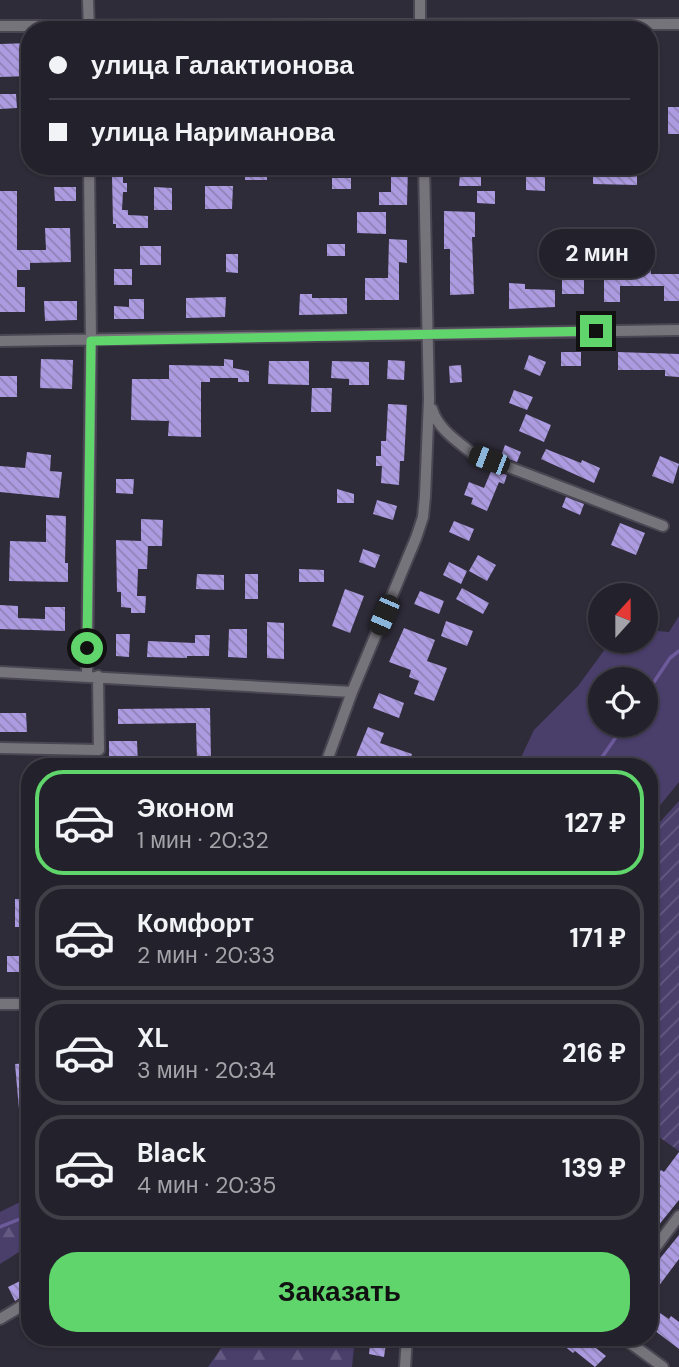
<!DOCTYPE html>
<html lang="ru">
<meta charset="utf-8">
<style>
body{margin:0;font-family:"DM Sans",sans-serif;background:#2f2e37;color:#f1f3f6;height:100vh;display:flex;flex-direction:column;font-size:26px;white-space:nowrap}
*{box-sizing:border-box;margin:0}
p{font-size:23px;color:#a3a3a9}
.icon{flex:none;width:38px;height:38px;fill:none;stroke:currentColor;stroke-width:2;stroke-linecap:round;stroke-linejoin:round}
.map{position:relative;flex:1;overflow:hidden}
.sheet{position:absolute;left:21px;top:758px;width:637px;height:588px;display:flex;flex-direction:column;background:#23212b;border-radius:28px;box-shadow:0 2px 5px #0004,0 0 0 2px #403e47}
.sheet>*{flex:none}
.banner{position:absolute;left:21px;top:21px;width:637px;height:154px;border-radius:28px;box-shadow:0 2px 5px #0004,0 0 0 2px #403e47;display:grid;align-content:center;height:154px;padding:0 28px;background:#23212b}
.needle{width:46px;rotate:21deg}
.tools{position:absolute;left:588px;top:583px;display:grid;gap:14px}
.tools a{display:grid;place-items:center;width:70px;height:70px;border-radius:50%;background:#23212b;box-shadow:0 2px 5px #0004,0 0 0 2px #403e47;font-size:35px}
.end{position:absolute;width:32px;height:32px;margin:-16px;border:9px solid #5fd56b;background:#111;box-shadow:0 0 0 4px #111}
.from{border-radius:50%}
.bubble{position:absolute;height:49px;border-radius:24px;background:#23212b;box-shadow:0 2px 5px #0004,0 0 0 2px #403e47;font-size:23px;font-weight:700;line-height:49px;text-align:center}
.car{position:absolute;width:21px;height:42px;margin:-21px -10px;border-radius:9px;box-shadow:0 0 5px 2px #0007;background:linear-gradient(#222 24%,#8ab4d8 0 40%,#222 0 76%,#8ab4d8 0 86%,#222 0)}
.banner b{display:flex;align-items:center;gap:24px;height:66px;font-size:26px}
.banner b+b{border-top:2px solid #403e47}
.banner i{width:18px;height:18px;background:#f1f3f6}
ul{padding:12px 0 0;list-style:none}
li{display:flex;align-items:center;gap:21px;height:105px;margin:0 14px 10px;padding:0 14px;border:4px solid #403e47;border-radius:28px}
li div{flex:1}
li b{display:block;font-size:26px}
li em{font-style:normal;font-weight:700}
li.current{border-color:#5fd56b}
li>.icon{width:63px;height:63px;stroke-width:1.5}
.primary-button{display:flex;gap:14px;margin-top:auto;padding:14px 28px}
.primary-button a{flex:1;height:80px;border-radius:28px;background:#5fd56b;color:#111;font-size:28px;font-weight:700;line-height:80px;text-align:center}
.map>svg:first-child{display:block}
.green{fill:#4a3e6b;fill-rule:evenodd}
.forest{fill:url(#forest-firs)}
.garden{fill:url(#garden-furrows)}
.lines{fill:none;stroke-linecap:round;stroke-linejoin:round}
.stream{stroke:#6c5a9b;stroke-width:3.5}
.building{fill:url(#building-back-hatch)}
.minor-casing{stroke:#4a4753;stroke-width:14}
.minor{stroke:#76747b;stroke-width:10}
.route{stroke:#5fd56b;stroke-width:9}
</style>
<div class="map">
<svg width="679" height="1367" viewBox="0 0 679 1367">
<defs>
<pattern id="forest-firs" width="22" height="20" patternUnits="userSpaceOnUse" patternTransform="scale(1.75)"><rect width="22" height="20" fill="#4a3e6b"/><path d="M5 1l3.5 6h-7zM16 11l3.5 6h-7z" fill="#645a81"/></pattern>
<pattern id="garden-furrows" width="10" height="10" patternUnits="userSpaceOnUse" patternTransform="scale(1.75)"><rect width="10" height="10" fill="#4a3e6b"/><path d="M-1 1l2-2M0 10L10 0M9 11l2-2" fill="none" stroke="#645a81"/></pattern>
<pattern id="building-back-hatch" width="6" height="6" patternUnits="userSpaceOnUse" patternTransform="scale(1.75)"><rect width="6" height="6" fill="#ad9be2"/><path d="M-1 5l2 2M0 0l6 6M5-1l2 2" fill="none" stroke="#8e82b4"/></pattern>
</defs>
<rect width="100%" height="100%" fill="#2f2c39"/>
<path class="green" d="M679,616V782L649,819V766H517L534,730L578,686L611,641L646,640V630L669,632ZM600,679H646V724H600Z"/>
<path class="forest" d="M30,1197V1245L0,1264V1212Z
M229,1337H355L352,1367H208Z"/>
<path class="garden" d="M679,801V1151L649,1130V834Z"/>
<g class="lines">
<path class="stream" d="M646,694L670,658L679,651
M596,766L625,724
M0,1227L30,1215"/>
</g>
<path class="building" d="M30,43V76L0,77V44Z
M649,54H660V72H649Z
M0,94H16L17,108L0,109Z
M668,107H679V134H668Z
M245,166H267V180H245Z
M464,166H481V186H459L460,175H464Z
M593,166H637V185L593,184Z
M391,167H408L407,205H379V192H391Z
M526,174H545V191L526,190Z
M112,175H123V183H127V192H123L122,210H128V215L148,216V228H116V224H113Z
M332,178H351V189H332Z
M205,186H233L232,209H205Z
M54,187H76V201H55Z
M154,187L172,188V210H154Z
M0,191H17V250H46L45,228H70L71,262L30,263V270H17V287H25V312H0Z
M477,191H495V204L477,203Z
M444,211L475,212V237H472L474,294L450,295V249H444Z
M357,212H386V234L357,233Z
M389,239L407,240V263L399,262V300H365V278H388Z
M327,244H345V256H327Z
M140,246H161V265H140Z
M226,254H238V273L226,272Z
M622,266H651V274H679V301H664V286H620V302H604V277H622Z
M114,269H132V285H114Z
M562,270H584V294H562Z
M509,283L525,284V289L555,290V307L509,309Z
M300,294H312V298H347V314L299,315Z
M226,297L225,317L186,318V298Z
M129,299H144V319H114V306L129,307Z
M44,301H77V320L45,321Z
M561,352H581V366H561Z
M618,352L679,354V377L665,376V370H618Z
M529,355L546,362L540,376L524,369Z
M41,359L73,360L72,389L40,388Z
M224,359L233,360V368L249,371V382H238V378H210V382H201V437L168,436L169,421L131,420L132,379H169V365L224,366Z
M388,360L405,361L404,380L387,379Z
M269,361H309V385L268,384Z
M332,361L369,362V385H349V379L331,378Z
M461,365L462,382L450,383L449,366Z
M0,376H17V397H0Z
M312,388H332L331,412H311Z
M514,390L533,397L527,410L509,403Z
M388,404L407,405L404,461H400L399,485L381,483L382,466H376V456H381V441H386Z
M526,414L551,425L544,442L519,431Z
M505,445L521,452L517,462L501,456Z
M546,449L581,463L582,460L600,468L594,483L541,459Z
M27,452L51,455L50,471L62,472L59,498L0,492V466L25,468Z
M660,456L679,464L673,484L652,476Z
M492,469L507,475L504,484L499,482L487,511L471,504L473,498L464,495L469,482L484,488Z
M116,479H134L133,494L116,493Z
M337,489L354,494V503H337Z
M566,497L584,504L580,515L562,507Z
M377,500L397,506L393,520L373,514Z
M46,515L66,516L65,563H68V582L9,581L10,541L46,542Z
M141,519L163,520L162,546H148L147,569H138L137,596H146L145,613H131V608L121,607V592H117L116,540L141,541Z
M454,521L474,529L469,541L449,532Z
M620,523L645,533L636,555L611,545Z
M363,549L380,555L375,568L359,562Z
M478,555L496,565L487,581L469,571Z
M449,562L467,571L461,584L443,575Z
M299,569L324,570V582H299Z
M197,574L224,575V590L196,589Z
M245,574H258V599H245Z
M462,588L489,603L483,614L456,599Z
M345,589L364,596L350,633L332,626Z
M420,591L444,601L439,614L414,604Z
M0,605L18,606V618L45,619V607H65V631L0,629Z
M446,621L473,631L467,646L441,636Z
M267,622L284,623V659L267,658Z
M404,628L435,640L427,661L447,668L434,701L414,694L419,681L409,677L411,670L389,662Z
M229,629H247V658L228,657Z
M116,634H130L129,657L116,656Z
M195,635H210L209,656H187V658L147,657L148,641L195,643Z
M379,693L404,703L399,718L373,708Z
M210,708L211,760L197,761L196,723L118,724V709Z
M0,713H26L27,732H0Z
M368,727L384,733L380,743L412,754L408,766H352Z
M109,741H137L138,766H109Z
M15,899H30V927H15Z
M7,956H30V972H7Z
M30,1063V1119L20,1120L15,1064Z
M679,1152V1200L649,1237V1202L661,1186L653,1180L661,1170L664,1172Z
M679,1235V1259L658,1287L649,1280V1272Z
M20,1281L26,1294L15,1301L8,1287Z
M660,1313L669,1319L671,1316L679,1322V1349L650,1327Z
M371,1337H387L384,1357L369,1354Z
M563,1337H582L606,1356L595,1367L575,1351L573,1353L559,1342Z"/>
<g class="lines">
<defs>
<path id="minor" d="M88,0L89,30
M420,0V29
M0,26L679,24
M0,341L679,330
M432,409C438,429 457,441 472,453L663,526
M0,672L352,692
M87,675L91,341L89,166
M0,748L99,750L98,676
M325,766L352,692L416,538L423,517L425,496L429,399L424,166
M0,1004H30
M649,1256L679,1216
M0,1319L30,1301
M622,1337L663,1367
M405,1367L407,1337"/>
</defs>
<use href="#minor" class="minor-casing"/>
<use href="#minor" class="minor"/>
</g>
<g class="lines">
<path class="route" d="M87,648L91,341L596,331"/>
</g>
</svg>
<div class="tools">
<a><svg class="needle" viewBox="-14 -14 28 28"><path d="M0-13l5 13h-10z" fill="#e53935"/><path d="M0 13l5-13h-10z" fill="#a3a3a9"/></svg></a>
<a><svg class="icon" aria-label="locate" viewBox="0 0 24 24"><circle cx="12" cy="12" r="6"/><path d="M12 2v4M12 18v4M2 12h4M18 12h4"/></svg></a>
</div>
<i class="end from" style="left:87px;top:648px"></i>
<i class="end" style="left:596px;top:331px"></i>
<div class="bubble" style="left:539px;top:229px;width:116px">2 мин</div>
<i class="car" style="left:489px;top:460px;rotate:291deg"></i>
<i class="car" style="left:384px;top:615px;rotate:203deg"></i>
<div class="banner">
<b><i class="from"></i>улица Галактионова</b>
<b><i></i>улица Нариманова</b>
</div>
<section class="sheet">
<ul>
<li class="current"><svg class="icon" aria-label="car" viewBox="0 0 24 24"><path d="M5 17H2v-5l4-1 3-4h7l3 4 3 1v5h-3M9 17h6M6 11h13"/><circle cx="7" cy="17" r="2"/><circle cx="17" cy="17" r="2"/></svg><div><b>Эконом</b><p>1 мин · 20:32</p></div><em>127 ₽</em></li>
<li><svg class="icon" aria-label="car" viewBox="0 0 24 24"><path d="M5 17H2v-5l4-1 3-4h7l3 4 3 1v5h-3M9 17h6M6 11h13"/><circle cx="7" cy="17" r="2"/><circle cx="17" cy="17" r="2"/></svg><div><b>Комфорт</b><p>2 мин · 20:33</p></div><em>171 ₽</em></li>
<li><svg class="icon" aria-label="car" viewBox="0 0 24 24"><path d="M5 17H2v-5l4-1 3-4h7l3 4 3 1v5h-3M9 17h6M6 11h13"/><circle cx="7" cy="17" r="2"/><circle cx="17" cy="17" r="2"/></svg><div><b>XL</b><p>3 мин · 20:34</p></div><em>216 ₽</em></li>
<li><svg class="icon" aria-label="car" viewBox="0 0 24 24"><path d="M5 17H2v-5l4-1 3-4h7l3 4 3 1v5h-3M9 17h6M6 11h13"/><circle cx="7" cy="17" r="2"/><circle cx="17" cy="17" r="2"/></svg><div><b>Black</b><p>4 мин · 20:35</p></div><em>139 ₽</em></li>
</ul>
<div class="primary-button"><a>Заказать</a></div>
</section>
</div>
